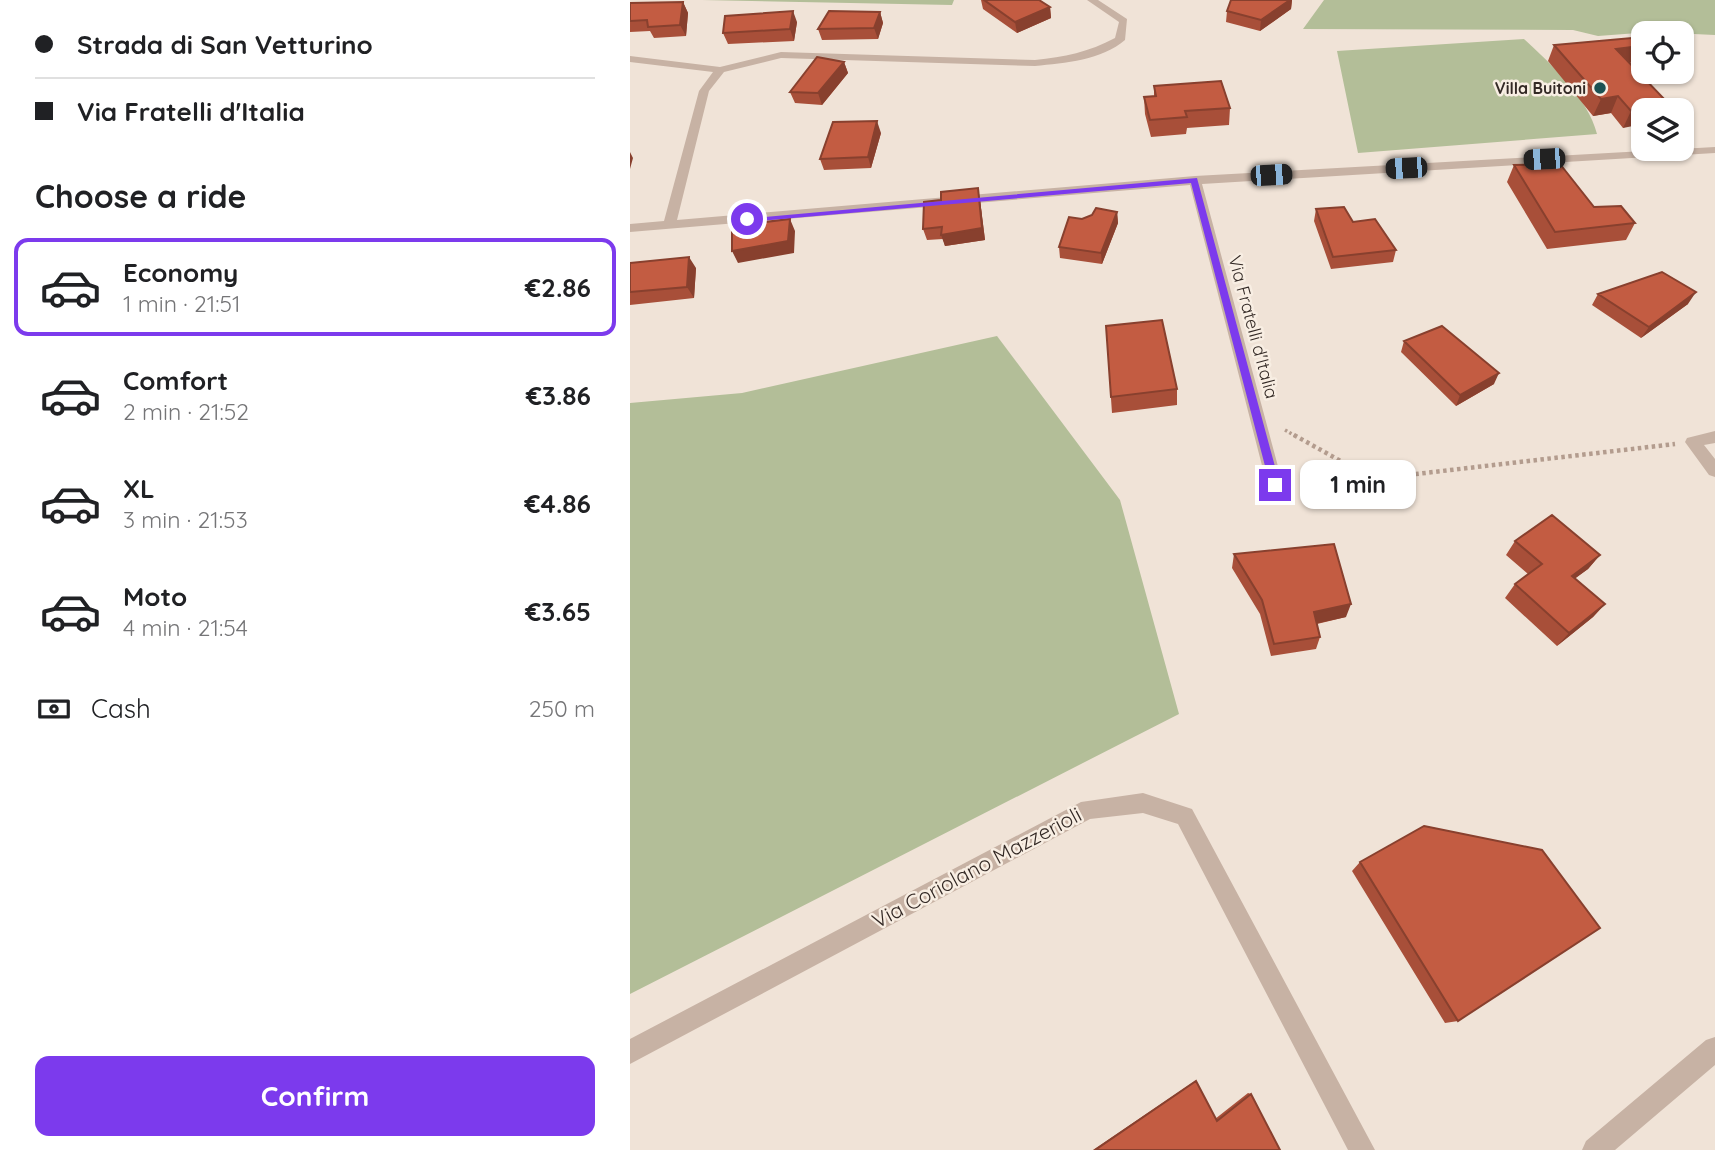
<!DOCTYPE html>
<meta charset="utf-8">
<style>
body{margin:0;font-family:Quicksand,sans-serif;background:#f6f6f6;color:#202124;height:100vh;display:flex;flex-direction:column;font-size:26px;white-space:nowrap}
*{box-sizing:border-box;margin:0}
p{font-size:23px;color:#757577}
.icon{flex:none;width:38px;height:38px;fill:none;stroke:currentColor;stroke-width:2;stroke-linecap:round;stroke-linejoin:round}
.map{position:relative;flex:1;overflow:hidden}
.panel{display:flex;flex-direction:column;background:#fff;width:630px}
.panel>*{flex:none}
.guide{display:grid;align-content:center;height:154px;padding:0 35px;background:#fff}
.fabs{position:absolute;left:1001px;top:21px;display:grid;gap:14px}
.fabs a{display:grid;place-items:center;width:63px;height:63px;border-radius:14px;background:#fff;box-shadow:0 2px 5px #0004;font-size:35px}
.end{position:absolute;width:32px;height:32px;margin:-16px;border:9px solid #7c3aed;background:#fff;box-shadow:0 0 0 4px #fff}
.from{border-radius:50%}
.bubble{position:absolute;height:49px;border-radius:14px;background:#fff;box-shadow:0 2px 5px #0004;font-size:23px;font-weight:700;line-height:49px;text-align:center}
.car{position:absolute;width:21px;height:42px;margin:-21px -10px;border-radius:9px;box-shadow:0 0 5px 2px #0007;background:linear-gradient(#222 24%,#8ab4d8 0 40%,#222 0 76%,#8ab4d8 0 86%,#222 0)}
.guide b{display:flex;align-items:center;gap:24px;height:66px;font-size:26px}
.guide b+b{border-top:2px solid #e0e0e0}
.guide i{width:18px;height:18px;background:#202124}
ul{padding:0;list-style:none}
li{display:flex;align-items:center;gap:21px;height:98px;margin:0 14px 10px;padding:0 21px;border:4px solid transparent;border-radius:14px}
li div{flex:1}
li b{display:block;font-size:26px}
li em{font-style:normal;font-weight:700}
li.selected{border-color:#7c3aed}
li>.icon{width:63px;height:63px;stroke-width:1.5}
h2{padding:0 35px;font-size:32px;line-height:84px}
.pay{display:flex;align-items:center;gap:18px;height:77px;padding:0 35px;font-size:26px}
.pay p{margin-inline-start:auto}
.button{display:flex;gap:14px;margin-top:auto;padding:14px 35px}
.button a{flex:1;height:80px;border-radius:14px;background:#7c3aed;color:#fff;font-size:28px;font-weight:700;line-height:80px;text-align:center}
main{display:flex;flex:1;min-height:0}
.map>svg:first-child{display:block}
.green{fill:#b3be98}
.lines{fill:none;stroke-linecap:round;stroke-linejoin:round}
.path-far1{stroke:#b39c8e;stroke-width:3.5;stroke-dasharray:2.5 2.5;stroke-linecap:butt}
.path{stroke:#b39c8e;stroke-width:4.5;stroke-dasharray:3.5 3.5;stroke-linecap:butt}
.street{fill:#c7b2a4;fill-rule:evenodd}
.wall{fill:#a84f39}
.shaded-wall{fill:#88402e}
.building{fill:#c35c42;stroke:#88402e;stroke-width:2}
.route{fill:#7c3aed}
.poi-dot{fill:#1c5253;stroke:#f8eee3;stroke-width:2.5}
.labels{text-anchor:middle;stroke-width:5;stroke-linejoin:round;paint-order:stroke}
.far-poi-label{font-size:16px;font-weight:bold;fill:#332925;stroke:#f8eee3;text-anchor:end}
.street-label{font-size:18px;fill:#332925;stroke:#f8eee3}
.near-street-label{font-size:21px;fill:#332925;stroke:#f8eee3}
</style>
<main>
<section class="panel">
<div class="guide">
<b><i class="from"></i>Strada di San Vetturino</b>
<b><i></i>Via Fratelli d'Italia</b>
</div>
<h2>Choose a ride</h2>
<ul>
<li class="selected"><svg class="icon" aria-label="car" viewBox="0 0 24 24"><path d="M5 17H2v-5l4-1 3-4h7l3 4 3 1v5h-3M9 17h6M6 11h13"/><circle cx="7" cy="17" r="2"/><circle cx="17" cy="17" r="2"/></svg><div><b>Economy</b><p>1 min · 21:51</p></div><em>€2.86</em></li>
<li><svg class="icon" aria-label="car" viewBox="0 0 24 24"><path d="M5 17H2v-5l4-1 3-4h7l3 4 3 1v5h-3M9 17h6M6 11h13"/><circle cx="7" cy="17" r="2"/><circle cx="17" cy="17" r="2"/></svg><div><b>Comfort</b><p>2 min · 21:52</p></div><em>€3.86</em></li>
<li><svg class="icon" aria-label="car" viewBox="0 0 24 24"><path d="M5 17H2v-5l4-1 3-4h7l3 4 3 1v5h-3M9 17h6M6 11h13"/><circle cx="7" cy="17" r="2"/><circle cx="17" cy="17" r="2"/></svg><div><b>XL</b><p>3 min · 21:53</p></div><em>€4.86</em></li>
<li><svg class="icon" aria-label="car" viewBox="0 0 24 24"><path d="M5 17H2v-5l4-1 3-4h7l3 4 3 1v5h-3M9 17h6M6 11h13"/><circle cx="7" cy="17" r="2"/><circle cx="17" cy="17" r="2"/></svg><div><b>Moto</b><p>4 min · 21:54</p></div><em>€3.65</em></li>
</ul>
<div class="pay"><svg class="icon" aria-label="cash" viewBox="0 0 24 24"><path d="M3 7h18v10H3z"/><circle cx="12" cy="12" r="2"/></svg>Cash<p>250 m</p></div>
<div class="button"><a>Confirm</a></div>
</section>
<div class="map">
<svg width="1085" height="1150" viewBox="0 0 1085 1150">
<rect width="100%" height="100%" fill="#f0e3d7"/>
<path class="green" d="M72,0H324L322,5Z
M694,0H1085V35L1021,32L968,36L943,30L673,29Z
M894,39C921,64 958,98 967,134L728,153L707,51Z
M367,336L490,500L549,714L0,994V403L112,393Z"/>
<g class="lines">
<path class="path-far1" d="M655,430L667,437"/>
<path class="path" d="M664,435L743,479L1045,444"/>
<path class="street" d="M457,0H468L497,19L495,40C472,60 435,63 405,66L151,58L94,72L79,91L47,220L565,176L1085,147V153L572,184L653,485L645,491L637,485L560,185L0,232V224L34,221L69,91L83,72L0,62V56L90,67L151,52L405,60C434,57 459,52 485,38L489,22Z
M1085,431V443L1074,445L1085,459V477L1079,475L1055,442L1057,438Z
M513,793L562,809L745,1150H718L548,824L513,813L460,819L0,1064V1039L451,802Z
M1085,1037V1065L985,1150H952L956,1141L1076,1040Z"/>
</g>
<path class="wall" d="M351,0H409L420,7L421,18L387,33L353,9Z
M601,0H662L661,9L630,31L596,22L597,11Z
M53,2L58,13L56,36L24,38L20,31L0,32V3Z
M250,12L253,23L248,39L192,40L188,29Z
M167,22L164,41L98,44L93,33Z
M924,45L1010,46L1003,62L999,63L1039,104L993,128L981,113L963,116L918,61Z
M214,62L218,73L192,105L165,103L160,92Z
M524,86L600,108L599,125L557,128L556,134L521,137L515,114L514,97L524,96Z
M251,133L241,168L194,170L190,159Z
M884,165L964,207L1005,223L996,240L917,249L877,182Z
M350,200L355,240L315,246L313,239L297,240L293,229Z
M686,209L723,222L766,250L763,262L701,269L684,221Z
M487,212L488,223L472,264L430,258L429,247L452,219Z
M0,263L66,268L64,298L0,305Z
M968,294L1058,304L1011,338L962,305Z
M476,326L547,389V405L482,413Z
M774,341L864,384L826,406L771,352Z
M885,541L970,555L958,569L945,578L975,604L963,617L927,646L875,598L885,584L898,574L876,555Z
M604,554L716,617L687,624L690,637L686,649L641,656L630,614L602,568Z
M730,862L828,1021L815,1023L722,871Z
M565,1081L585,1119L618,1093L621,1094L650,1150H463Z"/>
<path class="shaded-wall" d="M660,0H662L661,9L630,31L631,20Z
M53,2L58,13L56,36L50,25Z
M420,7L421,18L387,33L385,22Z
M163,11L167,22L164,41L160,29Z
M250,12L253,23L248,39L244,28Z
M1010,46L1003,62L979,66L986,49Z
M214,62L218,73L192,105L188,93Z
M988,96L981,113L963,116L971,99Z
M1039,104L1036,110H1013V124L993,128L1001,111Z
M247,121L251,133L241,168L238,157Z
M0,152L3,158L0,169Z
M348,188L350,200L355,240L315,246L311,235Z
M487,212L488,223L472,264L471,253Z
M160,219L165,231L164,253L108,263L102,251Z
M59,257L66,268L64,298L57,287Z
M1066,292L1058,304L1011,338L1019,327Z
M869,373L864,384L826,406L830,395Z
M970,555L958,569L931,589L942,576Z
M721,604L716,617L680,625L684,612Z
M975,604L963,617L927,646L939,633Z"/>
<path class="building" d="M354,0H409L420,7L385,22Z
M601,0H660L631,20L597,11Z
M53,2L50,25L18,27L17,20L0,21V3Z
M163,11L160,29L93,33L95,16Z
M199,11L250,12L244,28L188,29Z
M1002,38L1010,46L986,49L1039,104L1001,111L988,96L971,99L924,45Z
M187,57L214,62L188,93L160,92Z
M591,81L600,108L555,111L557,117L520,120L514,97L526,96L524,86Z
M247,121L238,157L190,159L203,122Z
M930,164L964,207L991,206L1005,223L925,232L884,165Z
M348,188L352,228L311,235L312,227L293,229L294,202L311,200V192Z
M714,207L723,222L745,219L766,250L703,257L686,209Z
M466,208L487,212L471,253L429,247L439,217L452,219L462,215Z
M160,219L158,241L102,251V226Z
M59,257L57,287L0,292V263Z
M1032,272L1066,292L1019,327L968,294Z
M532,320L547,389L481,397L476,326Z
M812,326L869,373L830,395L774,341Z
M922,515L970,555L942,576L975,604L939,633L885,584L912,564L885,541Z
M704,544L721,604L684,612L690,637L644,644L632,600L604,554Z
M794,826L912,850L970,928L828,1021L730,862Z
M566,1081L587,1121L621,1094L650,1150H465Z"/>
<path class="route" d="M567,178L650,485L645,489L640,485L561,183L117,222L113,219Z"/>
<circle class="poi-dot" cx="970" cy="88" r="7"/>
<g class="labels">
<g class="far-poi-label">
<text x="956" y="94">Villa Buitoni</text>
</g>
<g class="street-label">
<text transform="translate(623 327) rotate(75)" y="6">Via Fratelli d'Italia</text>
</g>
<g class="near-street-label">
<text transform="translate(347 868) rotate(-28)" y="7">Via Coriolano Mazzerioli</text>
</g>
</g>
</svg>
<div class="fabs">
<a><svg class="icon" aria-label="locate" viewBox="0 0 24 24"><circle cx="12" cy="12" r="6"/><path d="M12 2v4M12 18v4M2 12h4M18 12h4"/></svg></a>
<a><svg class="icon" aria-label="layers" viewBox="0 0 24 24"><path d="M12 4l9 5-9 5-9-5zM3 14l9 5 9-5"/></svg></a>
</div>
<i class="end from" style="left:117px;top:219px"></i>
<i class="end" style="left:645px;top:485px"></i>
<div class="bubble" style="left:670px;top:460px;width:116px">1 min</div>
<i class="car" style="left:914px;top:159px;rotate:267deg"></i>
<i class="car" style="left:776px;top:168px;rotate:267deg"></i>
<i class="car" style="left:641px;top:175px;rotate:87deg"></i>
</div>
</main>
